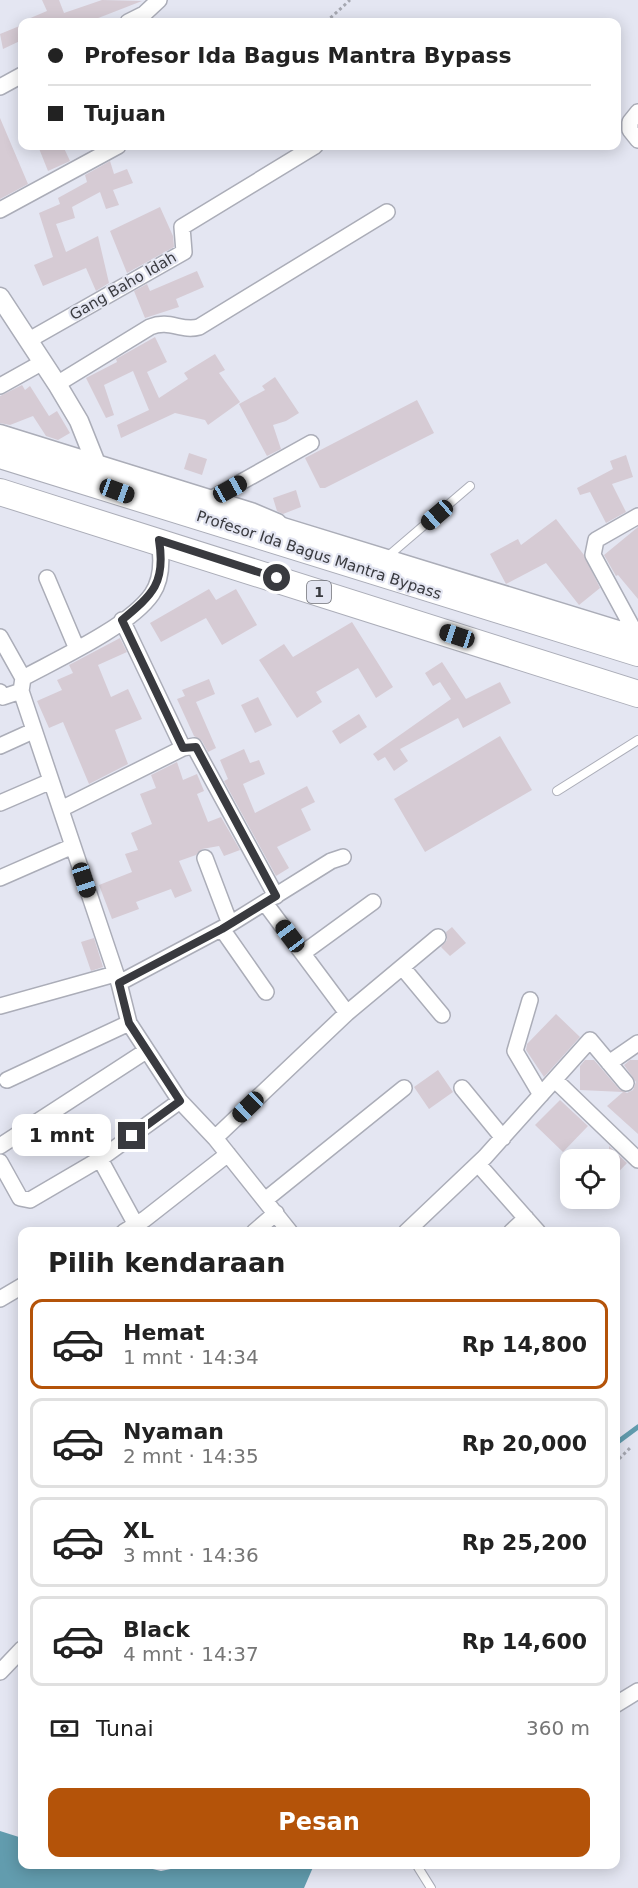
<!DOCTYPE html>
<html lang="id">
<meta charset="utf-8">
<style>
body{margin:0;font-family:"DejaVu Sans",sans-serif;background:#f6f6f6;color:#222;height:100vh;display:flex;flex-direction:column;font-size:22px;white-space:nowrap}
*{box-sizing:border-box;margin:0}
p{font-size:20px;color:#767676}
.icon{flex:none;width:33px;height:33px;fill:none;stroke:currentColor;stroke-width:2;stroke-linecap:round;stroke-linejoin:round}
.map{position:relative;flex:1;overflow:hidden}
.panel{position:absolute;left:18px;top:1227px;width:602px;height:642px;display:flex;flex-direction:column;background:#fff;border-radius:12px;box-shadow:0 3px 15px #0003}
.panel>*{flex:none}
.top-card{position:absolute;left:18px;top:18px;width:603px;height:132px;border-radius:12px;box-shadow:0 3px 15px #0003;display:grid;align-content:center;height:132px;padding:0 30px;background:#fff}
.tools{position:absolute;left:560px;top:1149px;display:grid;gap:12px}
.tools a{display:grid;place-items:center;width:60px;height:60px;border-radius:12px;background:#fff;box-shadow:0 3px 15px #0003;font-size:30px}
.end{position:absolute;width:27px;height:27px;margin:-14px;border:8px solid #393a3f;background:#fff;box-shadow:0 0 0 3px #fff}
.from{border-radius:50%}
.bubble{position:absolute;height:42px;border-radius:12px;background:#fff;box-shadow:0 3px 15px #0003;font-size:20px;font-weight:700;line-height:42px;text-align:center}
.car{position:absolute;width:18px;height:36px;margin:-18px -9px;border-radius:8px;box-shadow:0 0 4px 2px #0007;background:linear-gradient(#222 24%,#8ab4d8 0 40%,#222 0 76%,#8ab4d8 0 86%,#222 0)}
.top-card b{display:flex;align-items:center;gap:21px;height:57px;font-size:22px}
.top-card b+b{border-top:2px solid #e0e0e0}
.top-card i{width:15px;height:15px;background:#222}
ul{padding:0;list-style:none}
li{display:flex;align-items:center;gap:18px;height:90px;margin:0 12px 9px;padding:0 18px;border:3px solid #e0e0e0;border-radius:12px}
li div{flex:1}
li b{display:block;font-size:22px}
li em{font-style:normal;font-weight:700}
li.selected{border-color:#b45309}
li>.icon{width:54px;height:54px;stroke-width:1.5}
h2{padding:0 30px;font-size:27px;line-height:72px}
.pay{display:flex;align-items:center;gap:15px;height:66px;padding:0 30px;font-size:22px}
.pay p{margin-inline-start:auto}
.action{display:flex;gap:12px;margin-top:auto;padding:12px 30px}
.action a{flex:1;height:69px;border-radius:12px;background:#b45309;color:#fff;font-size:24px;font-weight:700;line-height:69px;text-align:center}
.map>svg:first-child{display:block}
.water{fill:#629cae}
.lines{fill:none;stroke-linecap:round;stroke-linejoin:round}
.stream{stroke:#629cae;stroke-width:5}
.building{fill:#d6cbd4}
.service-casing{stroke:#abadb8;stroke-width:10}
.minor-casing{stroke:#abadb8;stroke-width:18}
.tertiary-casing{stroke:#abadb8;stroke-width:21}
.trunk-casing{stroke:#abadb8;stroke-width:28}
.path{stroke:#a6a8b1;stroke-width:3;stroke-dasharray:3 3;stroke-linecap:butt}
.service{stroke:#fff;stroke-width:8}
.minor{stroke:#fff;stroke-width:15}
.tertiary{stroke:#fff;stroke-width:18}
.trunk{stroke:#fff;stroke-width:26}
.route{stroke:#393a3f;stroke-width:8}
.labels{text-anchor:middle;stroke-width:4.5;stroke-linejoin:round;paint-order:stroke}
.shield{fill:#e4e6f2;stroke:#6c6e75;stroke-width:1.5}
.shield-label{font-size:14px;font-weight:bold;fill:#393a3f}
.street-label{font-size:15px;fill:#393a3f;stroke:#e4e6f2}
</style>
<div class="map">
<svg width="638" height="1888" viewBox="0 0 638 1888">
<rect width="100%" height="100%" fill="#e4e6f2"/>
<path class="water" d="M0,1831L22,1838V1864H132L161,1871L195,1864L314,1865L304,1888H0Z"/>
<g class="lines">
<path class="stream" d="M615,1444L638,1427"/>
</g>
<path class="building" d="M42,0H59L64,13L102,0L142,1L88,22H21L47,11Z
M22,25V40L3,49L0,34Z
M0,118L28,184L0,199Z
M38,146H63L70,161L48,171Z
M110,161L114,174L127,169L133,183L113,190L119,205L106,209L100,192L72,207L75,218L56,224L66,252L98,236L109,283L96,291L86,268L43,286L34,265L53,257L39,213L60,204L58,198L87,182L85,175Z
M160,207L173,236L174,247L127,273L110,231Z
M197,271L204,287L176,299L179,307L145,318L134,291L147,284L150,291Z
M155,337L167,362L147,372L159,398L188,379L184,373L215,354L225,370L219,373L240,402L208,425L205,420L175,413L121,438L117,425L149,410L133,371L104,385L114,415L106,418L86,378L117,362L116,359Z
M275,377L299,413L286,421L273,425L281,449L267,456L239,404L265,390L262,386Z
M22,385L25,390L30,386L49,416L57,411L70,433L58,440L46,436L33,416L10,425L0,423V396Z
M417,400L434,433L325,488H320L305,458Z
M189,453L207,459L202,475L184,469Z
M626,455L633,477L612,484L626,512L606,523L590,492L580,495L577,488L613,469L610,461Z
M296,490L301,507L283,514L277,511L273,498Z
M556,519L584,555L600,588L579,605L546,563L506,584L490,554L518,539L521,545Z
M638,527V599L618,575L616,576L604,555Z
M209,589L216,600L236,589L257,625L222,645L206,618L161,642L150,623Z
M352,622L393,687L376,698L358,668L316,692L322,702L297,718L259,660L284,644L293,657Z
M120,638L127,652L98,665L111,697L128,689L142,719L115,730L128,764L89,784L63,722L49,728L37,701L62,690L57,680L73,673L69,665Z
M442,662L466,699L500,682L511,703L463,728L458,718L400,749L408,761L394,771L385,757L378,761L373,754L451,699L440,682L433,686L425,673Z
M209,679L215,694L196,702L216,748L208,752L202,741L194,736L177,699L185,696L182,690Z
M258,697L272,725L255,733L241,705Z
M359,714L367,727L340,744L332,731Z
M500,736L532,790L425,852L394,799Z
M244,749L250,763L259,760L265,774L243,784L255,813L307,786L315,802L301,809L311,830L277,847L289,868L276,876L224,781L228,779L220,760Z
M177,762L183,780L197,774L204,791L197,794L208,822L221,817L240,850L224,856L219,846L202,849L196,855L179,861L192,891L175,898L171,889L136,902L139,909L112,919L99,885L132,872L125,854L138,850L131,833L152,824L140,794L156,788L151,775Z
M452,927L466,943L450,956L441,947L447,940L446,932Z
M94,938L103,967L91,971L81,942Z
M556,1014L580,1037L544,1077L526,1050L527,1044Z
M585,1060H594L619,1089L627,1093L633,1090L636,1082L624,1065L630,1060H638V1134L607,1106L623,1092L580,1090V1066Z
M438,1070L453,1092L429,1109L414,1087Z
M560,1100L588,1126L563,1152L535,1125Z
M609,1146L627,1163L609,1182Z"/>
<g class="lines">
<defs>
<path id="service" d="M387,557L470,486
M557,791L638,740
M416,1864L431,1888"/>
<path id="minor" d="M128,22L144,14L159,0
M0,87L22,75
M638,112L630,122V130L638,140
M0,210L118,146
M29,340L184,252L182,227L315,146
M57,384L150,327C170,319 181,332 199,327L387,212
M0,386L43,362
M209,500L311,443
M638,516L596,540L593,555L638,638
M278,524L636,634
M159,540C162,558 163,578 152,594C130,626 58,659 23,678L21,691L119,983L129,1023L180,1101L215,1138L290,1232
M47,578L77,649
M122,620L183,748
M0,637L23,678
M0,692L3,697L21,691
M0,746L33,731
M0,803L51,781
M61,809L183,748L194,746L276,896
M205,858L230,924
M0,878L73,846
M265,903L347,1013
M222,929L266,992
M303,953L373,902
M402,967L442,1015
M119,983L230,924L331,861L343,857
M530,1000L515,1051L541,1095
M0,1006L115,974
M609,1063L638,1043
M7,1080L129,1023
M555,1080L638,1160
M462,1088L503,1138
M215,1138L347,1013L438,937
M0,1146L146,1051
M100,1159L136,1225
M0,1162L20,1198L30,1200L100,1159L180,1101
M478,1164L538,1232
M265,1200L404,1088
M124,1232L145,1219L228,1154
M254,1232L276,1213
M406,1232L485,1157L590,1040L626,1083
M511,1232L526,1218
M0,1299L22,1286
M0,1672L22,1649
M615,1705L638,1691"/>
<path id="tertiary" d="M0,297L57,384L79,421L97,466V473
M0,434L251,512L277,523L301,548"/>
<path id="trunk" d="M0,455L638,653
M0,492L638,694"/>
</defs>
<use href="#service" class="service-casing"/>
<use href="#minor" class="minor-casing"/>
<use href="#tertiary" class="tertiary-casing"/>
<use href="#trunk" class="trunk-casing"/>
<path class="path" d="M326,22L350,0
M615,1463L630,1448"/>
<use href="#service" class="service"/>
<use href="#minor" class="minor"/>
<use href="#tertiary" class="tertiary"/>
<use href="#trunk" class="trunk"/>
</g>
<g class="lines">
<path class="route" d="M132,1136L180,1101L129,1023L119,983L222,929L276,896L196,747L183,748L122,620C153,594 166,583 159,540L277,578"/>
</g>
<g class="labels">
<rect class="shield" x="307" y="581" width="24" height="22" rx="4.5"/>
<g class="shield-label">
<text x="319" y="597">1</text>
</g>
<g class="street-label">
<text transform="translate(123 286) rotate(-30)" y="5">Gang Baho Idah</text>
<text transform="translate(319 555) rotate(18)" y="5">Profesor Ida Bagus Mantra Bypass</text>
</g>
</g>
</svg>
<div class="tools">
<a><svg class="icon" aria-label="locate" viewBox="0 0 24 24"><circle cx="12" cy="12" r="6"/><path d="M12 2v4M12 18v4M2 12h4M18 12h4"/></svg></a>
</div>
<i class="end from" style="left:277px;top:578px"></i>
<i class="end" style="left:132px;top:1136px"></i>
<div class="bubble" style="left:12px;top:1114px;width:99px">1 mnt</div>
<i class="car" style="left:230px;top:489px;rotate:61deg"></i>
<i class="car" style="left:117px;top:491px;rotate:110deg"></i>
<i class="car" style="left:437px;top:515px;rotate:229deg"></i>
<i class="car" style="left:457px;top:636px;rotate:288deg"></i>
<i class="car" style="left:84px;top:880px;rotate:162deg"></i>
<i class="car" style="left:290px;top:936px;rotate:323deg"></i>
<i class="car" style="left:248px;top:1107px;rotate:226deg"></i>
<div class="top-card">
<b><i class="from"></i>Profesor Ida Bagus Mantra Bypass</b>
<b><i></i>Tujuan</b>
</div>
<section class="panel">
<h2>Pilih kendaraan</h2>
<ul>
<li class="selected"><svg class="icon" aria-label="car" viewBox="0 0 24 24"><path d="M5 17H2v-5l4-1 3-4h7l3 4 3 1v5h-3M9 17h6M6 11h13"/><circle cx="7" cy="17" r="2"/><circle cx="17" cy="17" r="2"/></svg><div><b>Hemat</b><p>1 mnt · 14:34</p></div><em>Rp 14,800</em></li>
<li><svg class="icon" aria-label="car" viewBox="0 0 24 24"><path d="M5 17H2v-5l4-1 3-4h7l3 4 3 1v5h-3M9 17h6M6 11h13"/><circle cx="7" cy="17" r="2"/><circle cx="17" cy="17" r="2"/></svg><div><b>Nyaman</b><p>2 mnt · 14:35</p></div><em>Rp 20,000</em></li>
<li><svg class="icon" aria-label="car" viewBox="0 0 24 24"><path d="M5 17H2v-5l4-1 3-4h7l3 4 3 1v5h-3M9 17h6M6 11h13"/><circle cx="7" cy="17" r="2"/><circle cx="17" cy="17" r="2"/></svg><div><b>XL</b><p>3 mnt · 14:36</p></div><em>Rp 25,200</em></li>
<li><svg class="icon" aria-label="car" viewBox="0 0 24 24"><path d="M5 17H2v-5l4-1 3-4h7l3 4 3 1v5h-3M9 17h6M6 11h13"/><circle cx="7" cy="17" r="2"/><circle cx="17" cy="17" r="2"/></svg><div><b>Black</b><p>4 mnt · 14:37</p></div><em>Rp 14,600</em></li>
</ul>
<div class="pay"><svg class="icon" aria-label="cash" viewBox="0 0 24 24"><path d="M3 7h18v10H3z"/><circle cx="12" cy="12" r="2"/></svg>Tunai<p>360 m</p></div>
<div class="action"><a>Pesan</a></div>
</section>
</div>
